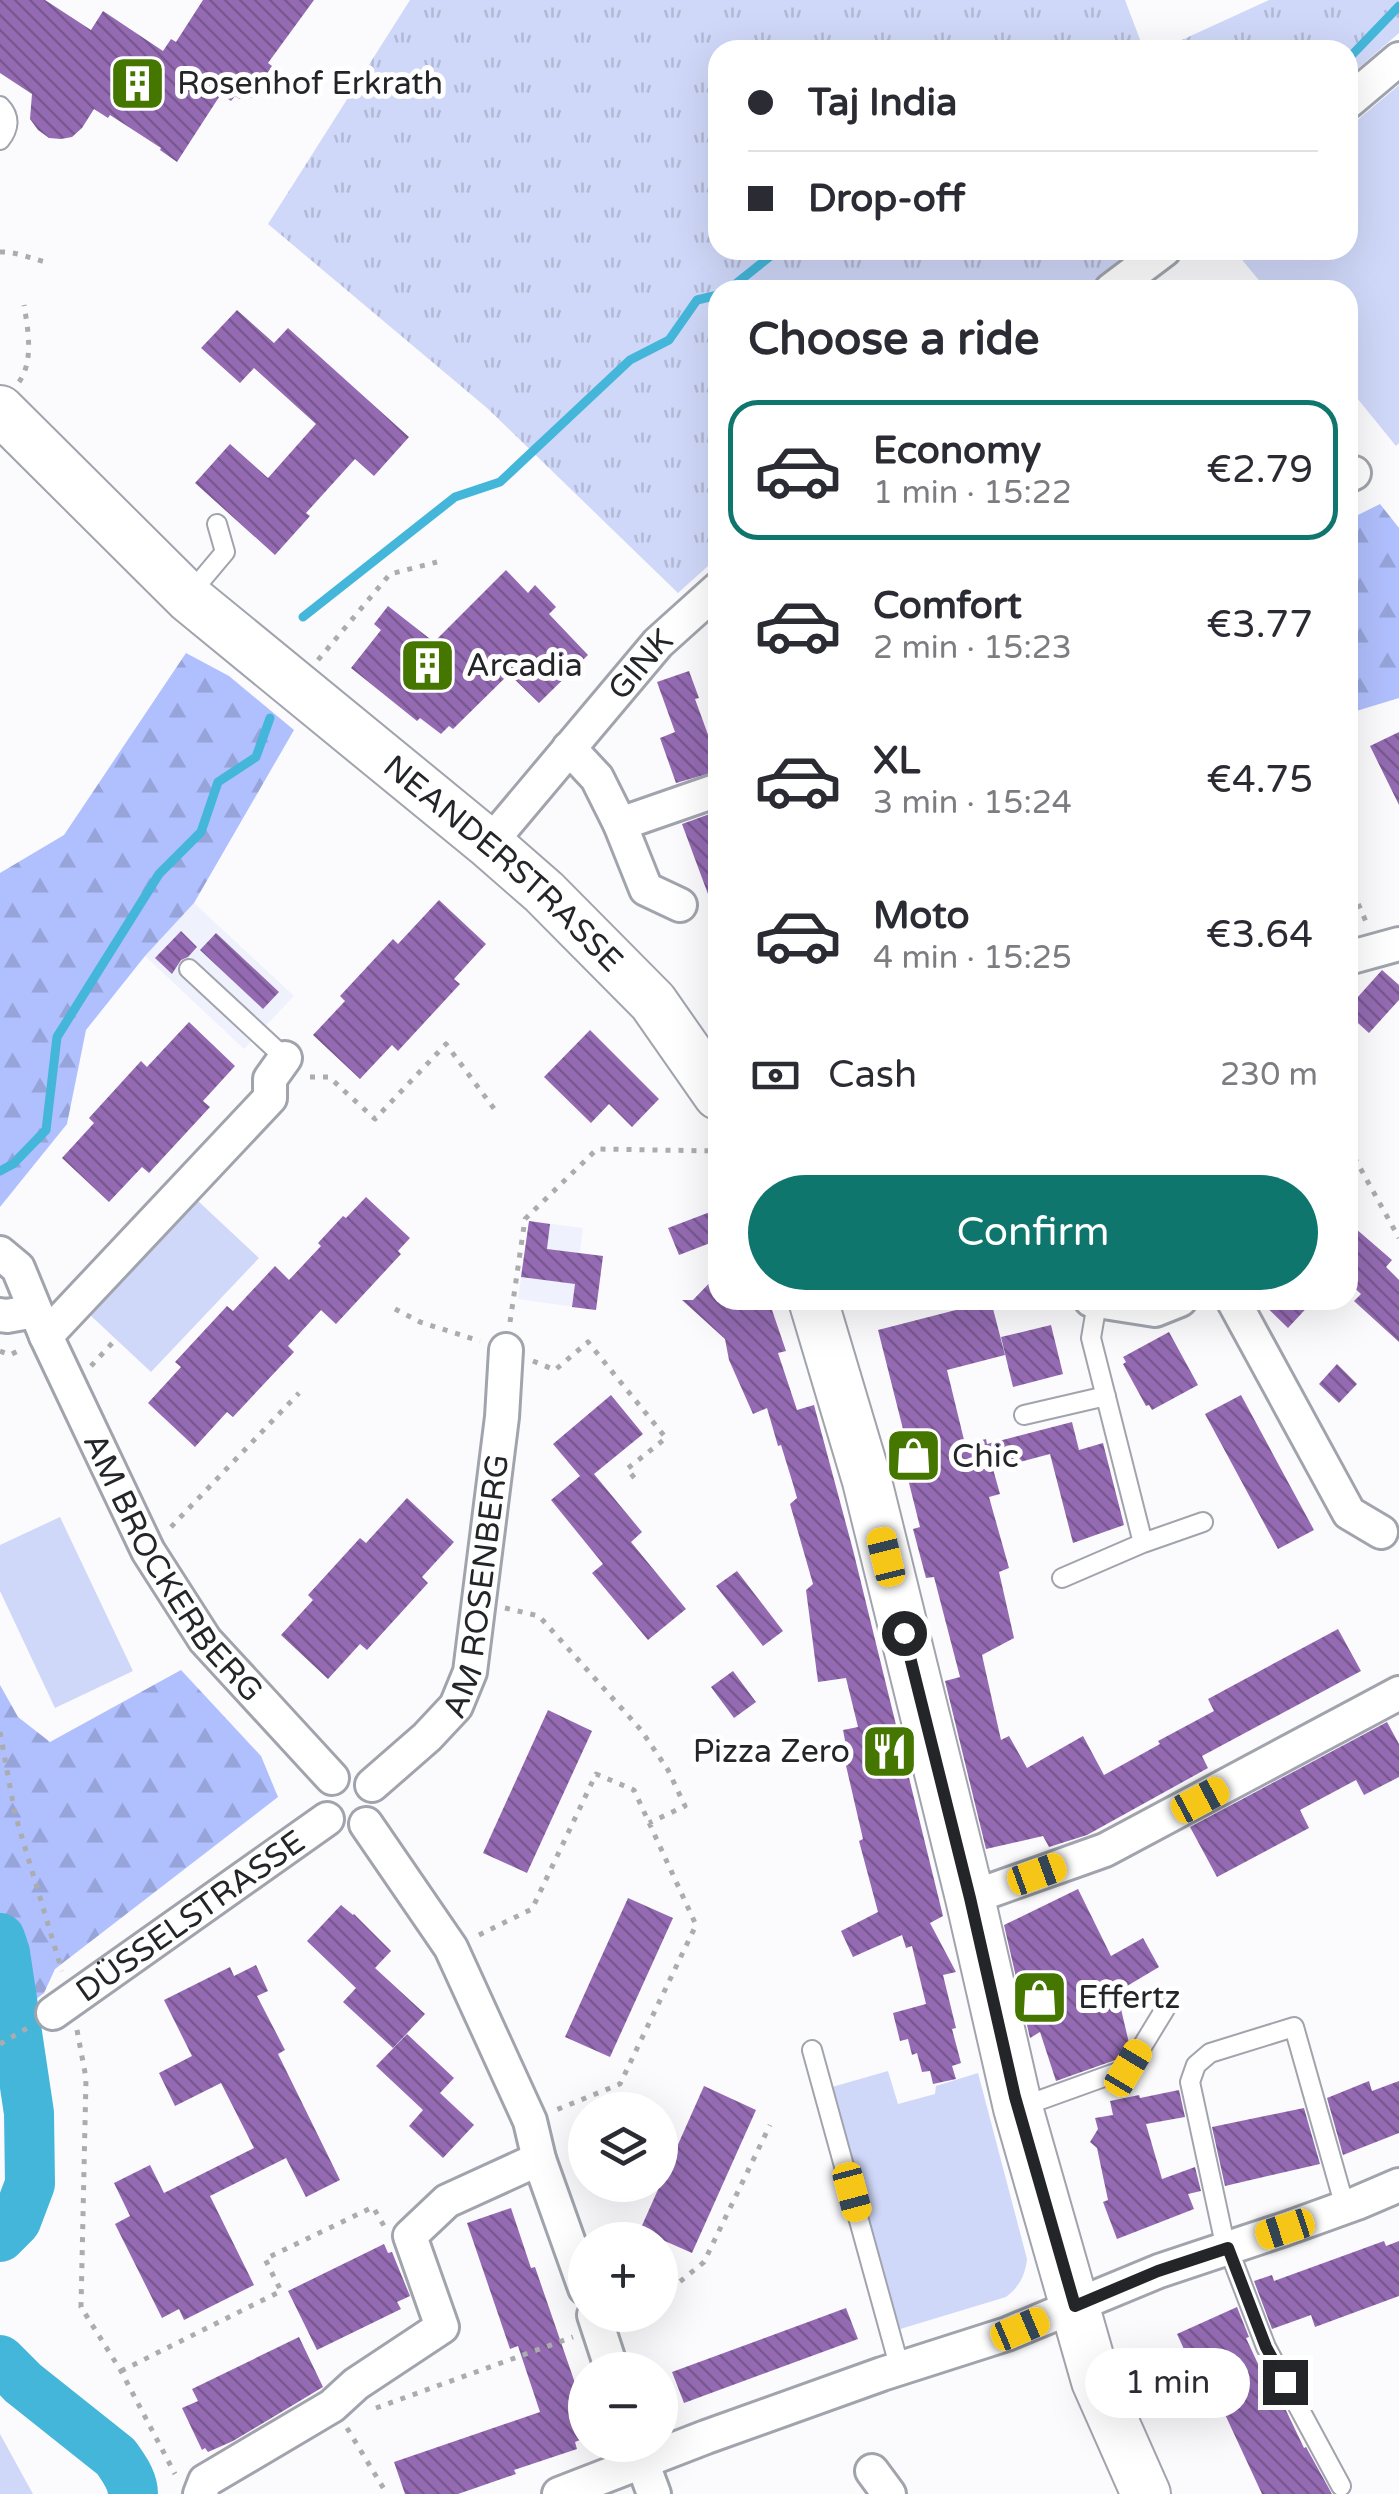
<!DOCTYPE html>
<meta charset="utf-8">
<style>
body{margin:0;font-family:"Varela Round",sans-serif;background:#f7f7f7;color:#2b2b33;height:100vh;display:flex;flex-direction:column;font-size:38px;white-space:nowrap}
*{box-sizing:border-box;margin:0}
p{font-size:32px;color:#7c7c81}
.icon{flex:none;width:55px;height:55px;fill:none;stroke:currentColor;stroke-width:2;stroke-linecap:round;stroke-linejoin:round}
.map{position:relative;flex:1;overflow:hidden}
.panel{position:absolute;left:708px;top:280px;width:650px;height:1030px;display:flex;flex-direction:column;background:#fff;border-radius:30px;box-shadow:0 10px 40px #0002}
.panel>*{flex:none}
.top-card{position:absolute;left:708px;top:40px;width:650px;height:220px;border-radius:30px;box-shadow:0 10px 40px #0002;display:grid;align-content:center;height:220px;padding:0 40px;background:#fff}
.fabs{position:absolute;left:568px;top:2092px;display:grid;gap:20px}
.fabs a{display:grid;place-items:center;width:110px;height:110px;border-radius:50%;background:#fff;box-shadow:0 10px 40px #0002;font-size:50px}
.end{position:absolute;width:45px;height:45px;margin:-22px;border:12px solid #242528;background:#fff;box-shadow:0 0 0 5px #fff}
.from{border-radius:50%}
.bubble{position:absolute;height:70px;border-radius:35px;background:#fff;box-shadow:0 10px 40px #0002;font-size:32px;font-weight:600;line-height:70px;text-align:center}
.car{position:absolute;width:30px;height:60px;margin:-30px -15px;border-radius:12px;box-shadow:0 0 8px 2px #0007;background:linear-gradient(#f5c518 24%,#345 0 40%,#f5c518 0 76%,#345 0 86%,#f5c518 0)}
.top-card b{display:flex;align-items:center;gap:35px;height:95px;font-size:38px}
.top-card b+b{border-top:2px solid #e1e1e2}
.top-card i{width:25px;height:25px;background:#2b2b33}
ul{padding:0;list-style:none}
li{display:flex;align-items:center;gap:30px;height:140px;margin:0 20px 15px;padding:0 20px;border:5px solid transparent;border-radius:30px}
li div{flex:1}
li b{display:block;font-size:38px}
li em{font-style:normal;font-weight:600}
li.selected{border-color:#0f766e}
li>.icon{width:90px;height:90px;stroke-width:1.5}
h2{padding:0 40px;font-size:45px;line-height:120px}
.pay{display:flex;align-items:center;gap:25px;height:110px;padding:0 40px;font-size:38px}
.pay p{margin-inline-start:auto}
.action{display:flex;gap:20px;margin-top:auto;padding:20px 40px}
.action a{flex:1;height:115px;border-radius:60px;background:#0f766e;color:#fff;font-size:40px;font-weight:600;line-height:115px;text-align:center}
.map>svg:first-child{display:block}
.built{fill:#eff2fc}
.grass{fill:url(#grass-tufts)}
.forest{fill:url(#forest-firs)}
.green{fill:#d0d8f9}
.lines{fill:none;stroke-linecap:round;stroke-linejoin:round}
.stream{stroke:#44b6da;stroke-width:9}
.river{stroke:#44b6da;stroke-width:50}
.building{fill:url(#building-back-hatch)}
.lane-casing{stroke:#a1a4ad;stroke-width:22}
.street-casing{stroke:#a1a4ad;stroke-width:38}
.secondary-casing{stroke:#a1a4ad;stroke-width:52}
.path{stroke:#abacae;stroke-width:5;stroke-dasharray:5 8;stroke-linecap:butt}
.lane{stroke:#fff;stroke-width:18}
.street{stroke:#fff;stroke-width:32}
.secondary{stroke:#fff;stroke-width:48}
.route{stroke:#242528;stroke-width:12}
.labels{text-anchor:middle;stroke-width:10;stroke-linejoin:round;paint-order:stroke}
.poi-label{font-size:32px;fill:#242528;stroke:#fff;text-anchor:start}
.street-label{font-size:32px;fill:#242528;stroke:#fff}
</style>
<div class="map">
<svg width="1399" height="2494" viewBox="0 0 1399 2494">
<defs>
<pattern id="grass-tufts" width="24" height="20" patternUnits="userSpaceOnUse" patternTransform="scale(2.5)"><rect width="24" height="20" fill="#d0d8f9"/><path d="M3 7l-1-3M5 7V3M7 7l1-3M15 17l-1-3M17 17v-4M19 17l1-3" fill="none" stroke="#b2b9d5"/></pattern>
<pattern id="forest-firs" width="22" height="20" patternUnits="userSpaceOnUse" patternTransform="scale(2.5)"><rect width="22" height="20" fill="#b0bffd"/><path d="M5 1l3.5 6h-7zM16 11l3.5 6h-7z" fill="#97a4d9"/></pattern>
<pattern id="building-back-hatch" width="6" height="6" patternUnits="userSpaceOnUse" patternTransform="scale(2.5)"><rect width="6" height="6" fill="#946bb2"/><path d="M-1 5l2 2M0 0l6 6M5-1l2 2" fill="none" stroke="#795891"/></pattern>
</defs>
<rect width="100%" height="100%" fill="#fbfbfd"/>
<path class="built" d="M194,903L294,996L244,1049L145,956Z
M529,1221L583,1228L580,1253L603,1256L596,1310L518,1299Z"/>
<path class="grass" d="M410,0H1125L1144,50H718V250H1134L1081,290H718L717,558L678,593L487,408L268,224Z
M1269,0H1399V33L1348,77V50H1160Z"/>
<path class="forest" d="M1380,504L1399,528V698L1353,712L1348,711V520Z
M186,653L229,676L294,730L194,903L145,956L86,1030L67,1124L0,1207V873L64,835Z
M181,1670L261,1756L278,1797L55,1969L44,1993L0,2027V1685L18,1717L50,1742Z"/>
<path class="green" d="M1399,85V443L1396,446L1348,387V290H1267L1234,250H1348V128Z
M197,1200L259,1258L151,1372L89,1314Z
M60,1517L133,1671L55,1708L0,1591V1545Z
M888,2071L898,2104L935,2094L936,2086L978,2073L1027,2259C1025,2276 1019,2287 1006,2297L897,2330L832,2087Z
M0,2434L33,2494H0Z"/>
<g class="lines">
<path class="stream" d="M1348,59L1399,6
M728,290L778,250
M303,617L455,497L500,482L630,360L669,340L697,300L718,295
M0,1171L13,1164L46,1130L57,1037L159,874L201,832L218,782L256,757L270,718"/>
<path class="river" d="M0,1938L5,1953L29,2113L30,2184L16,2221L0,2237
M0,2360L23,2383L116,2457C124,2469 133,2480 133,2494"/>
</g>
<path class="building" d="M0,0H45L91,30L103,11L163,51L171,39L176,42L203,0H314L268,63L272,66L251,98L244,93L240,99L235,96L231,101L221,94L177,162L160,150L161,148L110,115L108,118L94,109L82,128L72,137L61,139L49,138L38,130L30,119L32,94L0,73Z
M237,310L274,343L288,328L409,437L374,476L355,459L306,513L310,516L275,555L195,483L230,444L268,478L316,424L254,368L240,383L201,348Z
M506,570L528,593L535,585L556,607L549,614L588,655L539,703L509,674L453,729L449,726L441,734L420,718L417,721L351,668L381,630L374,624L388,606L434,642Z
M689,671L699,698L695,699L718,762V771L676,783L660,738L675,732L657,682Z
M1399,732V805L1370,746Z
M718,811V913H715L682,824Z
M439,900L486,944L454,979L460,984L398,1051L392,1045L360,1079L313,1035L345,1001L340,996L393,939L398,944Z
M181,931L197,947L188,957L181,960L172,974L155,958Z
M216,933L279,992L263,1009L200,950Z
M1382,970L1399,985V1000L1369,1033L1348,1014V1008Z
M189,1022L235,1066L203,1101L210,1107L149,1173L142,1167L109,1202L62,1158L94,1123L89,1118L141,1061L147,1067Z
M590,1030L659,1099L632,1127L609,1104L591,1123L544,1077Z
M366,1197L410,1238L398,1251L401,1254L336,1324L321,1310L288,1346L294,1352L233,1417L227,1412L195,1447L148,1403L181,1367L175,1362L227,1306L233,1311L275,1266L289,1280L321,1246L318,1243L343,1216L346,1218Z
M718,1209V1240L679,1255L668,1228Z
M529,1221L550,1224L547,1249L603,1256L596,1310L572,1307L575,1284L521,1277Z
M1348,1222L1392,1260L1386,1267L1399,1280V1342L1354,1301L1361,1294L1348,1282Z
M718,1274V1300H764L771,1307L786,1351L778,1353L797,1410L814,1405L853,1550L943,1916L930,1923L956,1972L943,1975L956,2028L952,2029L961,2063L952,2066L956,2079L933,2084L930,2071L922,2072L917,2053L912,2055L908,2039L900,2041L893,2013L926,2004L912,1946L906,1948L902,1935L853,1957L841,1931L878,1912L859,1841L863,1839L844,1757L848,1756L843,1730L858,1727L846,1678L818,1682L806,1590L813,1584L790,1504L797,1498L793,1484L781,1445L778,1446L767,1408L753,1414L729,1360L725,1339L682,1300H693Z
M1259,1300H1314L1288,1328Z
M991,1301L1005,1355L947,1370L965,1444L986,1439L987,1444L1072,1422L1079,1450L1103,1443L1124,1525L1073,1543L1050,1454L993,1469L1000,1494L989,1497L1009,1568L999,1572L1014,1638L982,1655L1001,1740L1009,1736L1027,1768L1083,1736L1104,1775L1160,1744L1158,1741L1214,1711L1208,1699L1338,1629L1361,1671L1202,1756L1208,1768L1087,1835L1049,1847L1043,1836L986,1849L945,1681L960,1677L934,1577L926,1578L913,1529L920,1527L899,1443L906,1441L878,1330Z
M1051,1325L1063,1374L1013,1387L1001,1337Z
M1169,1332L1198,1385L1152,1410L1149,1405L1146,1406L1123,1364L1126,1362L1123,1357Z
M1337,1364L1357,1384L1339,1403L1319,1384Z
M611,1395L643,1434L594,1474L642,1532L631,1542L686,1609L648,1640L592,1573L603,1564L551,1500L580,1476L553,1444Z
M1241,1395L1314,1530L1278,1549L1205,1414Z
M407,1498L454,1542L422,1577L428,1583L367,1650L360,1644L328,1679L281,1635L313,1600L308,1595L360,1538L366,1543Z
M737,1571L783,1631L763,1646L716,1586Z
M733,1671L756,1702L734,1718L711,1687Z
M548,1710L592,1731L527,1873L483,1853Z
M1387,1722L1399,1744V1777L1364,1795L1356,1780L1300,1810L1309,1828L1217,1877L1190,1827Z
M1078,1889L1111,1956L1143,1938L1159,1967L1117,1992L1129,2043L1121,2058L1056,2081L1040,2032L1030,2038L1004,1925Z
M628,1898L673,1918L610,2057L565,2037Z
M341,1905L353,1915L354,1914L391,1951L375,1968L425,2014L393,2048L343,2002L356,1988L307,1941Z
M256,1965L268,1991L257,1996L285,2050L278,2054L340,2180L306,2197L286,2158L210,2196L254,2285L184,2320L179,2309L162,2318L115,2224L130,2216L114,2183L150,2165L164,2193L254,2148L221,2083L175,2106L159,2073L192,2056L164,2000L230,1967L234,1976Z
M407,2034L454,2078L440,2093L474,2125L443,2158L409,2126L423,2110L376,2066Z
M1369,2081L1372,2091L1399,2081V2133L1343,2155L1327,2098Z
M704,2086L756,2110L692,2253L640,2230Z
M1179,2090L1185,2117L1146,2124L1162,2179L1195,2167L1201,2191L1188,2194L1194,2209L1117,2239L1103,2202L1108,2200L1097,2148L1090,2142L1098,2129L1095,2118L1113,2115L1110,2101L1139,2095L1140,2098Z
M1304,2108L1320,2164L1225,2186L1212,2127Z
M511,2208L531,2268L535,2267L585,2412V2438L575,2442L577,2449L514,2470L516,2474L458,2494H405L394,2462L540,2412L518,2346L510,2349L467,2223Z
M1384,2241L1386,2246L1399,2241V2296L1315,2327L1311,2315L1272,2329L1254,2281L1272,2275L1274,2281Z
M384,2244L388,2253L392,2252L410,2296L397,2302L401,2309L317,2350L288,2291Z
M1237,2307L1249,2337L1246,2338L1277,2405L1282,2402L1304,2448L1306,2447L1332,2494H1262L1209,2380L1200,2384L1177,2334Z
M846,2308L858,2339L684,2403L672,2372Z
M299,2337L323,2387L233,2441L208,2452L205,2448L202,2450L182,2408L198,2401L192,2389Z"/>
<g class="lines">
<defs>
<path id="lane" d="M0,106C11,117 9,129 0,140
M188,596L225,552L217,524
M189,969L285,1058
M1097,1303L1091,1338L1143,1543
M1024,1415L1106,1396
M1062,1578L1143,1543L1203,1522
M812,2050L900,2369
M1018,2108L1129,2068L1165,2009
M1228,2248L1266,2347L1341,2486
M1226,2249L1190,2082L1196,2065L1210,2053L1294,2027L1345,2207"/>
<g id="street">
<path d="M1348,102L1399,59"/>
<path d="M1111,290L1164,250"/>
<path d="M1348,476L1354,473"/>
<path d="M569,748L597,778L620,824L646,889L680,905"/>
<path d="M620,824L718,790"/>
<path id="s1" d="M489,844L658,643L718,589"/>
<path d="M1348,958L1399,944"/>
<path id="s2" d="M0,1253L18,1268L46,1336L148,1551L205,1640L332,1778"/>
<path d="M1091,1300L1155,1310L1180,1300"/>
<path d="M1233,1300L1349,1513L1381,1532"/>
<path d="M0,1315L7,1316L35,1311"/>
<path d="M46,1336L270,1098V1079L285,1058"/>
<path id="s3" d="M372,1785L427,1737L456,1706L470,1672L502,1417L506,1350"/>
<path d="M366,1824L451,1948L530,2121L539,2159L585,2288"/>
<path d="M970,1898L1105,1850L1399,1693"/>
<path id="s4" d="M53,2013L327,1819"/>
<path d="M594,2315L612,2370"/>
<path d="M636,2445L654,2494"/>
<path d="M872,2471L889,2494"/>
<path d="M200,2494L205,2481L332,2406L356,2384L442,2327L410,2236L447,2201L539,2159"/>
<path d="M559,2494L706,2437L882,2374L1007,2334L1159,2271L1285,2229L1357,2203L1399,2185"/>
</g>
<g id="secondary">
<path id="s5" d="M0,410L190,599L489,844L544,892L653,1002L718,1095"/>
<path d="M813,1300L867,1481L970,1898L1018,2108L1096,2381L1146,2494"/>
</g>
</defs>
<use href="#lane" class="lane-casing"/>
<use href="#street" class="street-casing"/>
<use href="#secondary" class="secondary-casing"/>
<path class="path" d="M0,252C16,251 34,260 50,263
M19,382C34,361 28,329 24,305
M318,660L390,574L437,562
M1348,880L1367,924
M310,1077H329L375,1119L446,1044L498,1114
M1348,1146L1399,1238
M395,1309L420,1322L480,1341
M510,1322L525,1219L597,1149L718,1151
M0,1351L10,1355L20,1350
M533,1361L555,1370L588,1342L666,1438L627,1469L637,1481
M91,1366L116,1339
M171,1527L299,1393
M505,1608L539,1616L641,1730L668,1770L685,1806L649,1823
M0,1732L15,1814L62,1971
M479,1935L532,1909L596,1774L634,1790L696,1925L620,2084L556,2110
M77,2030L86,2078L81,2307L121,2371L175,2474
M0,2044L29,2027
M660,2298L704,2262L770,2125
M121,2371L281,2291L265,2259L373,2207L384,2226
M376,2408L573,2337
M347,2428L387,2494"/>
<use href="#lane" class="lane"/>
<use href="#street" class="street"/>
<use href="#secondary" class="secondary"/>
</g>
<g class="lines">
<path class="route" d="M904,1633L970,1898L1015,2097L1075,2306L1158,2271L1228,2248L1266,2347L1285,2382"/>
</g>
<defs>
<symbol id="building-square" viewBox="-11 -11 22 22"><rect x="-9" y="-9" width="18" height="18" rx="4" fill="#457700" stroke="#fff"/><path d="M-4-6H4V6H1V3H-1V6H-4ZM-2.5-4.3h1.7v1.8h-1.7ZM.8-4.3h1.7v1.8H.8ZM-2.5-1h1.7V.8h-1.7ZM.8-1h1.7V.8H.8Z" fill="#fff"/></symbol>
<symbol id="shop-square" viewBox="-11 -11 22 22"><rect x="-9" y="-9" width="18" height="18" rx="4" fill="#457700" stroke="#fff"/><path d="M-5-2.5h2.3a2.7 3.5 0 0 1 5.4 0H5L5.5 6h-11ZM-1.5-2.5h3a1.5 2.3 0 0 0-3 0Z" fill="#fff"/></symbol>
<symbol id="restaurant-square" viewBox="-11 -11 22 22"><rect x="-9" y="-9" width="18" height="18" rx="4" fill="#457700" stroke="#fff"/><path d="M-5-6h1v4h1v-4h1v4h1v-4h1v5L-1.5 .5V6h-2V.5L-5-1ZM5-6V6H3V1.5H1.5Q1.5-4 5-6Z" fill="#fff"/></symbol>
</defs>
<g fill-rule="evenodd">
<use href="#building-square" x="106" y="52" width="63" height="63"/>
<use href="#building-square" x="396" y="634" width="63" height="63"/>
<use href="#shop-square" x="882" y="1424" width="63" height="63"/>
<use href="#restaurant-square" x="858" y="1720" width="63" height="63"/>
<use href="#shop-square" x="1008" y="1966" width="63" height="63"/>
</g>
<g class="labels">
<g class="poi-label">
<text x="177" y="94">Rosenhof Erkrath</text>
<text x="466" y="676">Arcadia</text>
<text x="952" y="1467">Chic</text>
<text x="850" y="1762" text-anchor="end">Pizza Zero</text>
<text x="1078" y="2008">Effertz</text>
</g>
<g class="street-label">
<text dy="11" stroke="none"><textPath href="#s1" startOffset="235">GINK</textPath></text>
<text dy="11" stroke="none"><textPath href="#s5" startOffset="678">NEANDERSTRASSE</textPath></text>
<text dy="11" stroke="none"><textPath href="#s2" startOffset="362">AM BROCKERBERG</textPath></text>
<text dy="11" stroke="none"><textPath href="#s3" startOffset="238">AM ROSENBERG</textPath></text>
<text dy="11" stroke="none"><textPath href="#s4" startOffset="168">DÜSSELSTRASSE</textPath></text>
</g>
</g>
</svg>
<div class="fabs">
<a><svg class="icon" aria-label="layers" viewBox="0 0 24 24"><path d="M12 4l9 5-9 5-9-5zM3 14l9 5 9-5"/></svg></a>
<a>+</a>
<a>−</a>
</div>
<i class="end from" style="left:904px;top:1633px"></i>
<i class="end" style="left:1285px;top:2382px"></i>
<div class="bubble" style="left:1085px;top:2348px;width:165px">1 min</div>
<i class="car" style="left:886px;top:1557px;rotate:346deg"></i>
<i class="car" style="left:1200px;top:1800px;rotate:62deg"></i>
<i class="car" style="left:1037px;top:1874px;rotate:70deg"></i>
<i class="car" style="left:1128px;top:2068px;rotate:31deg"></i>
<i class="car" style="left:852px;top:2192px;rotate:165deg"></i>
<i class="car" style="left:1285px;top:2229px;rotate:252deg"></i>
<i class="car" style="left:1020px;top:2329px;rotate:67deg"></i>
<div class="top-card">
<b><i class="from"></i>Taj India</b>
<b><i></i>Drop-off</b>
</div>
<section class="panel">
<h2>Choose a ride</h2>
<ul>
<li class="selected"><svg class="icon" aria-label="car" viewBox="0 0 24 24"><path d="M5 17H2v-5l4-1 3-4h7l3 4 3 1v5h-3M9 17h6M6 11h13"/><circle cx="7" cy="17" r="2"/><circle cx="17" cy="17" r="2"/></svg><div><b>Economy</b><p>1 min · 15:22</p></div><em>€2.79</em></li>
<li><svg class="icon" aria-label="car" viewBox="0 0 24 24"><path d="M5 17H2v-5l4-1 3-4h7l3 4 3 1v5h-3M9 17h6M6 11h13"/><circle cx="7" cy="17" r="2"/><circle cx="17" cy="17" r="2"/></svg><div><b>Comfort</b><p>2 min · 15:23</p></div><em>€3.77</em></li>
<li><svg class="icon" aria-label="car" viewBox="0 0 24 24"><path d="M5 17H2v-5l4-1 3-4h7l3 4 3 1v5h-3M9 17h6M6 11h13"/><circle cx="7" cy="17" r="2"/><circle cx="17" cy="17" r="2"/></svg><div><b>XL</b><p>3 min · 15:24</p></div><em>€4.75</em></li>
<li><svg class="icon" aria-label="car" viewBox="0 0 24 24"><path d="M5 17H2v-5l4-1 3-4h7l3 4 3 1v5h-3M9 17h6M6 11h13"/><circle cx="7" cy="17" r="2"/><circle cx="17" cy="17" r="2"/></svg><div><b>Moto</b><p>4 min · 15:25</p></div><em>€3.64</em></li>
</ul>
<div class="pay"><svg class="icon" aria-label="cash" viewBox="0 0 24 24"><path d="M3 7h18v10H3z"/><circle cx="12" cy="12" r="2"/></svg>Cash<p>230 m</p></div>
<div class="action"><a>Confirm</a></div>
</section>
</div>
